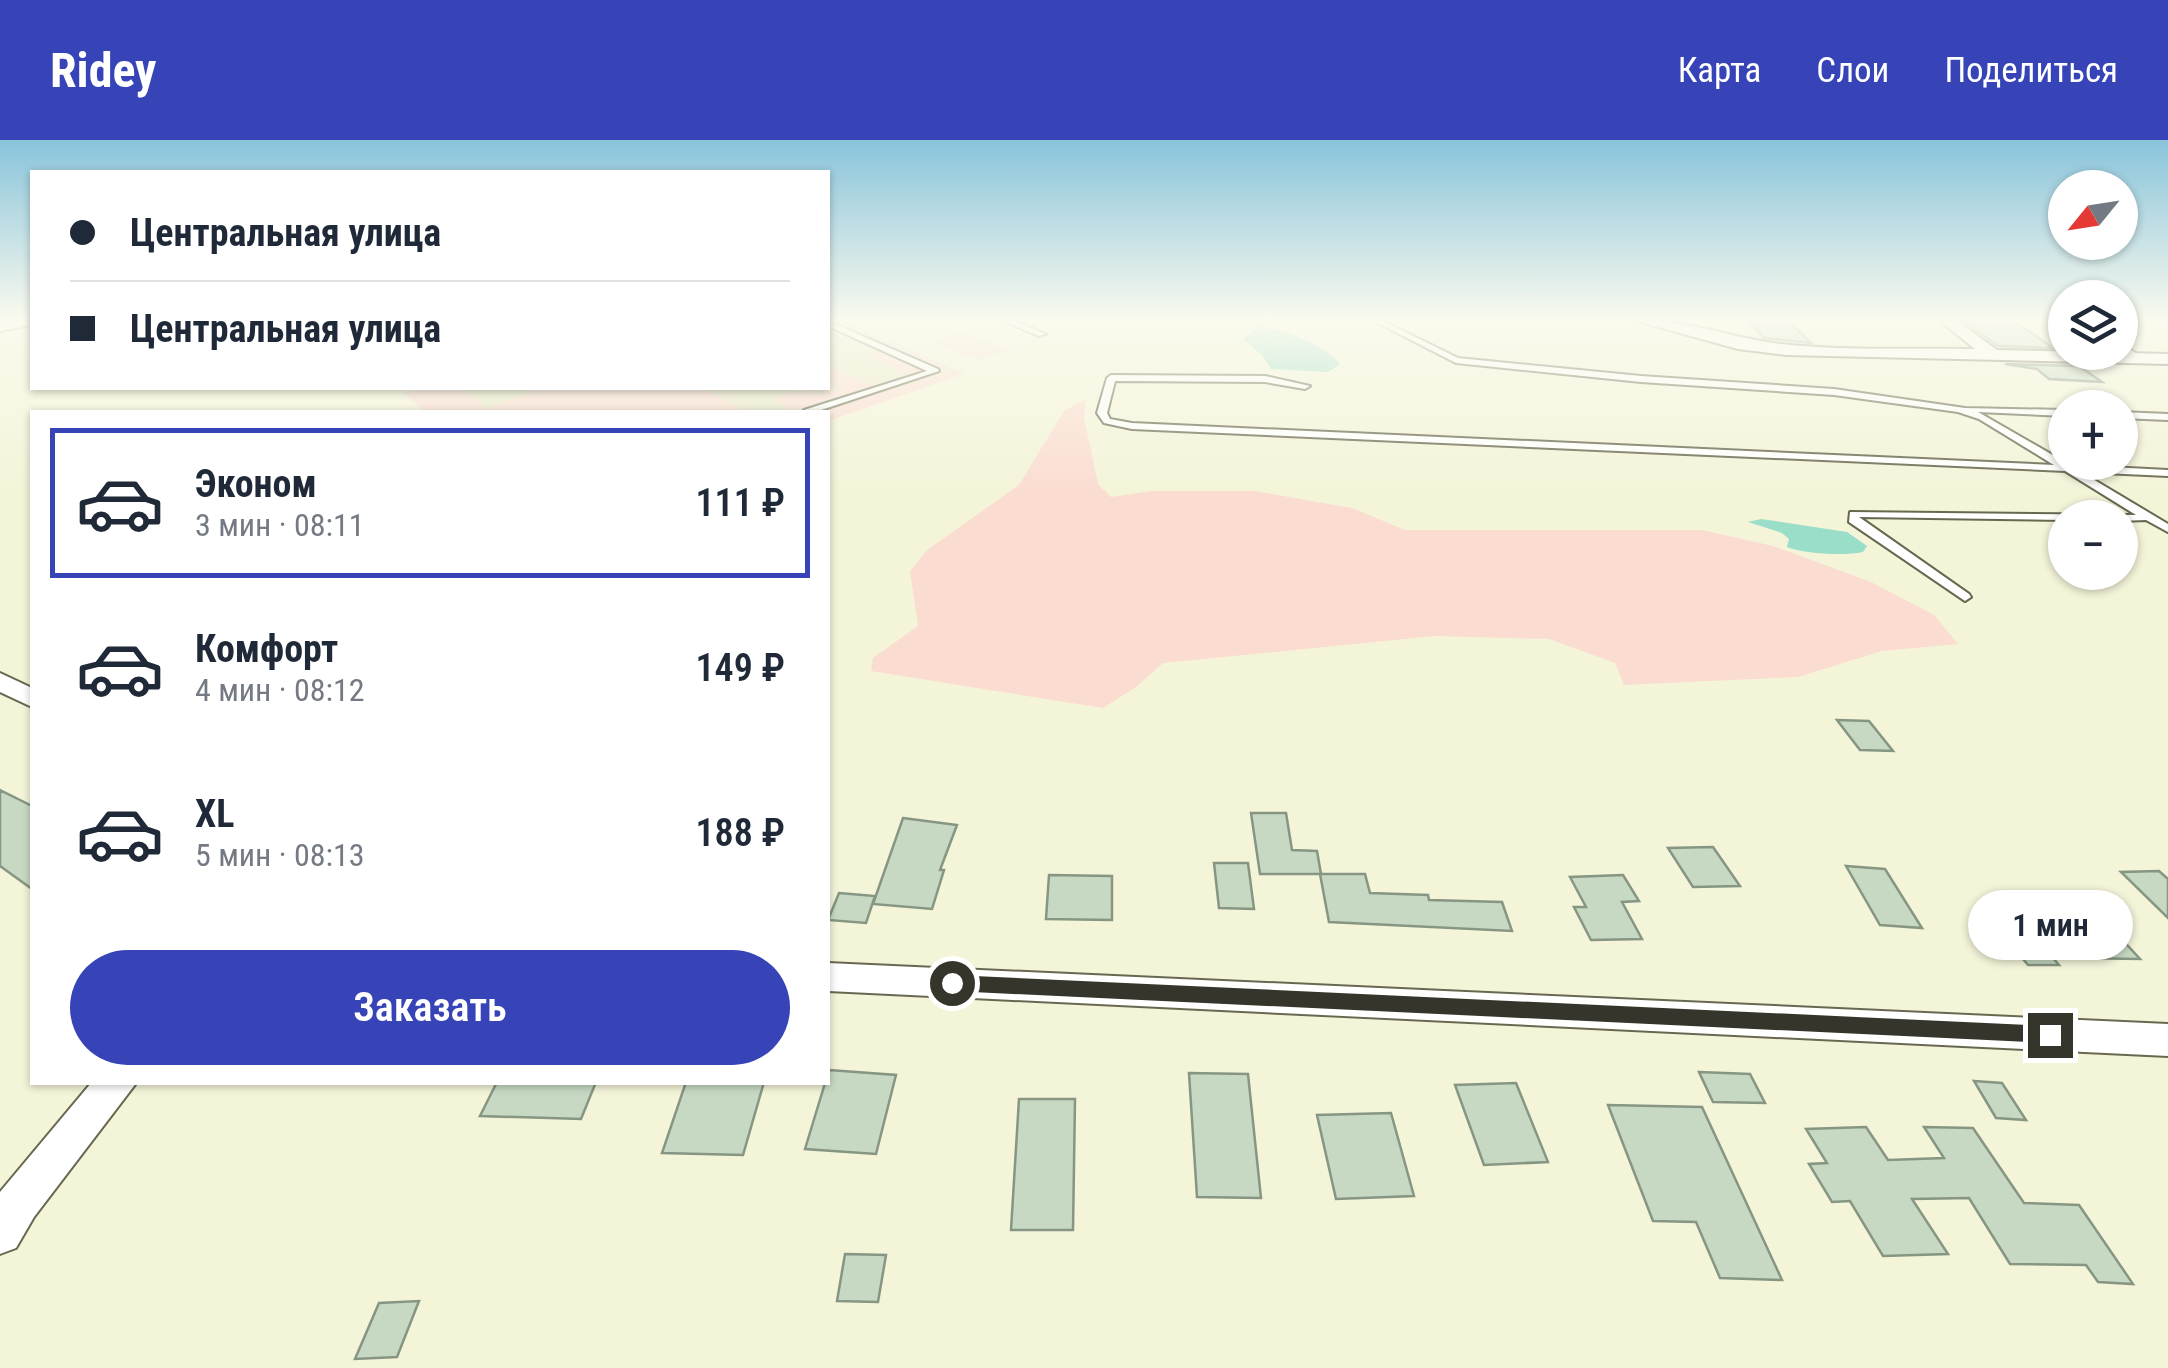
<!DOCTYPE html>
<html lang="ru">
<meta charset="utf-8">
<style>
body{margin:0;font-family:"Roboto Condensed",sans-serif;background:#f2f2f3;color:#1f2937;height:100vh;display:flex;flex-direction:column;font-size:38px;white-space:nowrap}
*{box-sizing:border-box;margin:0}
p{font-size:32px;color:#747a83}
.icon{flex:none;width:55px;height:55px;fill:none;stroke:currentColor;stroke-width:2;stroke-linecap:round;stroke-linejoin:round}
.map{position:relative;flex:1;overflow:hidden}
.side{position:absolute;left:30px;top:270px;width:800px;height:675px;display:flex;flex-direction:column;background:#fff;border-radius:0px;box-shadow:0 2px 8px #0004}
.side>*{flex:none}
.guide{position:absolute;left:30px;top:30px;width:800px;height:220px;border-radius:0px;box-shadow:0 2px 8px #0004;display:grid;align-content:center;height:220px;padding:0 40px;background:#fff}
.needle{width:65px;rotate:240deg}
.tools{position:absolute;left:2048px;top:30px;display:grid;gap:20px}
.tools a{display:grid;place-items:center;width:90px;height:90px;border-radius:50%;background:#fff;box-shadow:0 2px 8px #0004;font-size:50px}
.end{position:absolute;width:45px;height:45px;margin:-22px;border:12px solid #35352b;background:#fff;box-shadow:0 0 0 5px #fff}
.from{border-radius:50%}
.bubble{position:absolute;height:70px;border-radius:35px;background:#fff;box-shadow:0 2px 8px #0004;font-size:32px;font-weight:600;line-height:70px;text-align:center}
.guide b{display:flex;align-items:center;gap:35px;height:95px;font-size:38px}
.guide b+b{border-top:2px solid #e0e1e3}
.guide i{width:25px;height:25px;background:#1f2937}
ul{padding:18px 0 0;list-style:none}
li{display:flex;align-items:center;gap:30px;height:150px;margin:0 20px 15px;padding:0 20px;border:5px solid transparent;border-radius:0px}
li div{flex:1}
li b{display:block;font-size:38px}
li em{font-style:normal;font-weight:600}
li.on{border-color:#3644b7}
li>.icon{width:90px;height:90px;stroke-width:1.5}
.button{display:flex;gap:20px;margin-top:auto;padding:20px 40px}
.button a{flex:1;height:115px;border-radius:60px;background:#3644b7;color:#fff;font-size:40px;font-weight:600;line-height:115px;text-align:center}
header{display:flex;align-items:center;gap:60px;box-sizing:border-box;height:140px;padding:0 50px;background:#3644b7;color:#fff}
header strong{font-size:48px}
nav{display:flex;gap:55px;margin-inline-start:auto;font-size:35px}
.map>svg:first-child{display:block}
.built{fill:#e8e8c7}
.green{fill:#fbdcd1}
.water{fill:#9addc8}
.building{fill:#c7d9c3;stroke:#869682;stroke-width:2.5}
.lines{fill:none;stroke-linecap:round;stroke-linejoin:round}
.lane-casing{stroke:#686850;stroke-width:4}
.street-casing{stroke:#686850;stroke-width:4}
.lane{fill:#fff;fill-rule:evenodd}
.street{fill:#fff;fill-rule:evenodd}
.route{fill:#35352b}
</style>
<header>
<strong>Ridey</strong>
<nav><a>Карта</a><a>Слои</a><a>Поделиться</a></nav>
</header>
<div class="map">
<svg width="2168" height="1228" viewBox="0 0 2168 1228">
<rect width="100%" height="100%" fill="#f4f4d9"/>
<path class="built" d="M828,181H845L964,234L828,272H426L403,253L425,248H828Z"/>
<path class="green" d="M836,181H845L964,234L828,281V272H818L949,231Z
M962,191L1010,210L978,220L930,201Z
M885,211L924,231L922,233L805,270L792,269L773,259L802,249L814,255L839,247L828,240L830,225L875,247L909,236L867,216Z
M425,248H463L487,269L532,252L528,248H703L747,272H426L403,253Z
M1086,259L1084,278L1098,344L1111,357L1152,351H1255L1352,368L1405,390H1702L1773,406L1871,442L1934,475L1958,504L1882,511L1798,537L1624,545L1615,523L1549,499L1435,496L1163,523L1136,547L1103,568L871,531L873,518L918,486L910,431L927,410L1019,345L1064,271Z"/>
<path class="water" d="M1258,186C1284,190 1323,204 1340,224L1328,232L1271,229L1262,215L1243,199Z
M1761,379L1847,392L1867,406L1863,412C1845,416 1804,414 1787,407L1789,399L1782,393L1748,382Z"/>
<path class="building" d="M1748,181H1789L1811,203L1764,198Z
M1963,181H2014L2053,208L1998,206Z
M2005,224L2079,226L2102,242L2049,239L2037,229Z
M1837,580L1869,581L1893,611L1860,610Z
M0,650L32,666V749L0,726Z
M1251,673H1286L1292,710L1317,711L1321,734H1365L1370,753L1428,755L1429,760L1502,762L1512,791L1329,782L1320,734H1260Z
M903,678L957,685L940,730H944L932,769L873,764Z
M1713,707L1740,746L1693,747L1668,708Z
M1214,723H1248L1254,769L1219,768Z
M1846,726L1885,729L1922,788L1880,785Z
M2159,731L2168,739V778L2121,732Z
M1049,735L1112,736V780L1046,779Z
M1623,735L1639,761L1622,762L1642,799L1591,800L1574,767H1586L1570,737Z
M839,753L875,756L866,783L828,780Z
M2022,756H2082L2140,819L2066,818L2022,768H2032Z
M2004,796H2034L2059,825H2028Z
M829,930L896,935L876,1014L805,1009Z
M1699,932L1750,934L1765,963L1713,962Z
M1189,933L1248,934L1261,1058L1197,1057Z
M1974,941L2002,943L2026,980L1996,978Z
M497,942H596L581,979L480,976Z
M686,942H764L743,1015L662,1013Z
M1516,943L1548,1022L1484,1025L1455,945Z
M1019,959H1075L1073,1090H1011Z
M1608,965L1702,967L1782,1140L1720,1138L1696,1082L1653,1081Z
M1391,973L1414,1056L1336,1059L1317,975Z
M1866,987L1888,1020L1944,1018L1924,987L1973,988L2024,1063L2079,1065L2133,1144L2098,1142L2086,1125L2010,1124L1969,1058L1912,1059L1948,1114L1883,1116L1850,1061L1832,1062L1809,1024L1827,1023L1806,989Z
M845,1114L886,1115L878,1162L837,1161Z
M419,1161L397,1217L355,1219L379,1163Z"/>
<g class="lines">
<defs>
<path id="lane" d="M828,181L938,229L939,231L815,272H803L804,270L927,231L828,186Z
M1004,181H1014L1046,194L1039,196Z
M1374,181H1383L1458,218L1641,236L1834,249L1965,268L2065,270V276L1978,272L2070,325L2168,330V336L2081,332L2168,384V392L2146,380L2120,381V378H2065V380L1859,377L1969,454L1971,457L1965,461L1849,382L1850,372L2136,375L2065,331L1132,289L1104,283L1097,273L1107,238L1111,235L1265,236L1310,246L1305,249L1265,242L1115,241L1107,273L1110,279L1132,283L2054,325L1979,279L1958,272L1834,255L1641,242L1456,223Z
M2120,204L2143,217L2144,219L2137,221L2120,211Z
M2120,272L2168,274V280L2120,278Z"/>
<path id="street" d="M0,181H32V185L0,191Z
M1637,181C1684,178 1734,199 1781,204C1845,211 1911,208 1975,209L1940,181H1957L1997,210L2168,214V224L1786,215L1738,209Z
M0,533L32,548V567L0,552Z
M828,823L2168,884V916L828,851Z
M92,942H137L34,1077L16,1108L0,1114V1052Z"/>
</defs>
<use href="#lane" class="lane-casing"/>
<use href="#street" class="street-casing"/>
<use href="#lane" class="lane"/>
<use href="#street" class="street"/>
</g>
<linearGradient id="sky" x2="0" y2="1"><stop stop-color="#89c4db"/><stop offset="0.51" stop-color="#fafaee"/><stop offset="1" stop-color="#fafaee" stop-opacity="0"/></linearGradient>
<rect width="2168" height="352" fill="url(#sky)"/>
<path class="route" d="M952,835L2050,886L2061,895L2050,903L952,851L942,843Z"/>
</svg>
<div class="tools">
<a><svg class="needle" viewBox="-14 -14 28 28"><path d="M0-13l5 13h-10z" fill="#e53935"/><path d="M0 13l5-13h-10z" fill="#747a83"/></svg></a>
<a><svg class="icon" aria-label="layers" viewBox="0 0 24 24"><path d="M12 4l9 5-9 5-9-5zM3 14l9 5 9-5"/></svg></a>
<a>+</a>
<a>−</a>
</div>
<i class="end from" style="left:952px;top:843px"></i>
<i class="end" style="left:2050px;top:895px"></i>
<div class="bubble" style="left:1968px;top:750px;width:165px">1 мин</div>
<div class="guide">
<b><i class="from"></i>Центральная улица</b>
<b><i></i>Центральная улица</b>
</div>
<section class="side">
<ul>
<li class="on"><svg class="icon" aria-label="car" viewBox="0 0 24 24"><path d="M5 17H2v-5l4-1 3-4h7l3 4 3 1v5h-3M9 17h6M6 11h13"/><circle cx="7" cy="17" r="2"/><circle cx="17" cy="17" r="2"/></svg><div><b>Эконом</b><p>3 мин · 08:11</p></div><em>111 ₽</em></li>
<li><svg class="icon" aria-label="car" viewBox="0 0 24 24"><path d="M5 17H2v-5l4-1 3-4h7l3 4 3 1v5h-3M9 17h6M6 11h13"/><circle cx="7" cy="17" r="2"/><circle cx="17" cy="17" r="2"/></svg><div><b>Комфорт</b><p>4 мин · 08:12</p></div><em>149 ₽</em></li>
<li><svg class="icon" aria-label="car" viewBox="0 0 24 24"><path d="M5 17H2v-5l4-1 3-4h7l3 4 3 1v5h-3M9 17h6M6 11h13"/><circle cx="7" cy="17" r="2"/><circle cx="17" cy="17" r="2"/></svg><div><b>XL</b><p>5 мин · 08:13</p></div><em>188 ₽</em></li>
</ul>
<div class="button"><a>Заказать</a></div>
</section>
</div>
